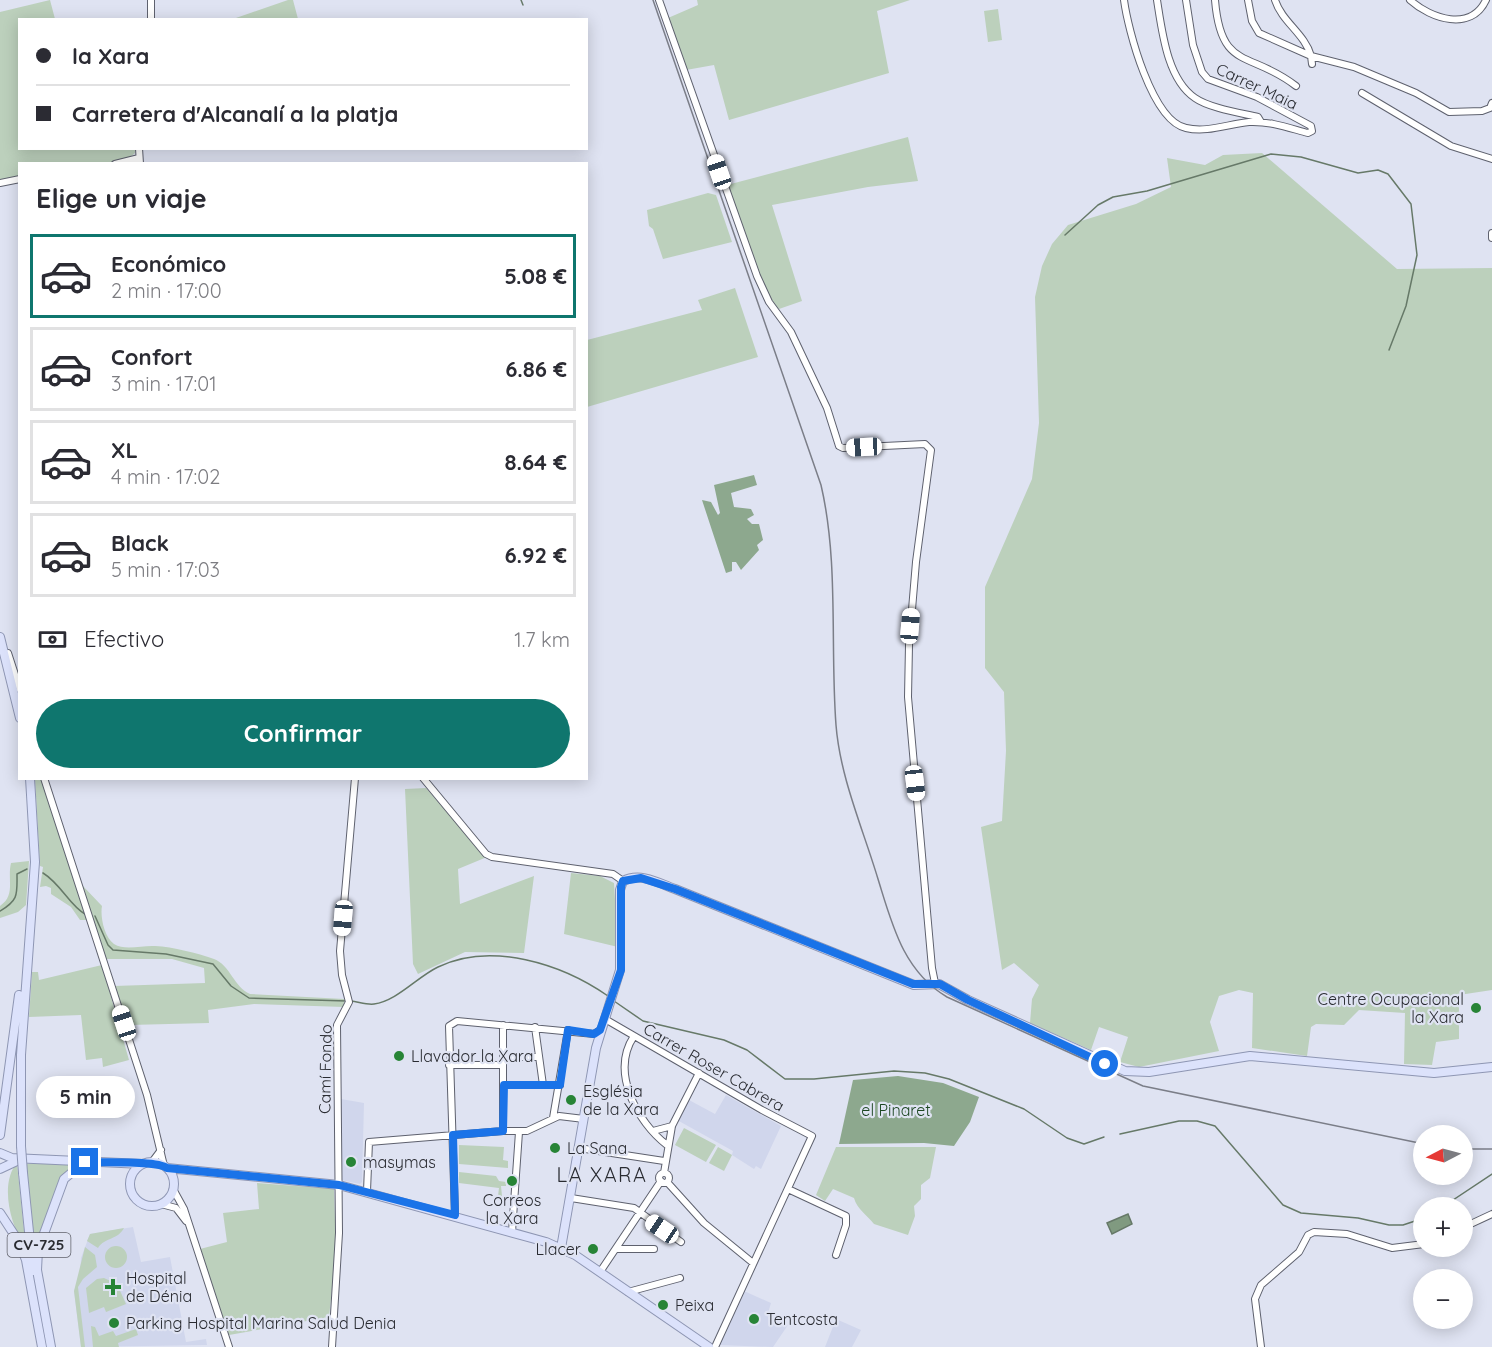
<!DOCTYPE html>
<html lang="es">
<meta charset="utf-8">
<style>
body{margin:0;font-family:Quicksand,sans-serif;background:#f7f7f7;color:#2b2b33;height:100vh;display:flex;flex-direction:column;font-size:22px;white-space:nowrap}
*{box-sizing:border-box;margin:0}
p{font-size:20px;color:#7c7c81}
.icon{flex:none;width:33px;height:33px;fill:none;stroke:currentColor;stroke-width:2;stroke-linecap:round;stroke-linejoin:round}
.map{position:relative;flex:1;overflow:hidden}
.side{position:absolute;left:18px;top:162px;width:570px;height:618px;display:flex;flex-direction:column;background:#fff;border-radius:0px;box-shadow:0 3px 15px #0003}
.side>*{flex:none}
.top-card{position:absolute;left:18px;top:18px;width:570px;height:132px;border-radius:0px;box-shadow:0 3px 15px #0003;display:grid;align-content:center;height:132px;padding:0 18px;background:#fff}
.needle{width:39px;rotate:264deg}
.tools{position:absolute;left:1413px;top:1125px;display:grid;gap:12px}
.tools a{display:grid;place-items:center;width:60px;height:60px;border-radius:50%;background:#fff;box-shadow:0 3px 15px #0003;font-size:30px}
.end{position:absolute;width:27px;height:27px;margin:-14px;border:8px solid #1a73e8;background:#fff;box-shadow:0 0 0 3px #fff}
.from{border-radius:50%}
.bubble{position:absolute;height:42px;border-radius:21px;background:#fff;box-shadow:0 3px 15px #0003;font-size:20px;font-weight:700;line-height:42px;text-align:center}
.car{position:absolute;width:18px;height:36px;margin:-18px -9px;border-radius:8px;box-shadow:0 0 4px 2px #0007;background:linear-gradient(#fff 24%,#345 0 40%,#fff 0 76%,#345 0 86%,#fff 0)}
.top-card b{display:flex;align-items:center;gap:21px;height:57px;font-size:22px}
.top-card b+b{border-top:2px solid #e1e1e2}
.top-card i{width:15px;height:15px;background:#2b2b33}
ul{padding:0;list-style:none}
li{display:flex;align-items:center;gap:18px;height:84px;margin:0 12px 9px;padding:0 6px;border:3px solid #e1e1e2;border-radius:0px}
li div{flex:1}
li b{display:block;font-size:22px}
li em{font-style:normal;font-weight:700}
li.selected{border-color:#0f766e}
li>.icon{width:54px;height:54px;stroke-width:1.5}
h2{padding:0 18px;font-size:27px;line-height:72px}
.pay{display:flex;align-items:center;gap:15px;height:66px;padding:0 18px;font-size:22px}
.pay p{margin-inline-start:auto}
.action{display:flex;gap:12px;margin-top:auto;padding:12px 18px}
.action a{flex:1;height:69px;border-radius:36px;background:#0f766e;color:#fff;font-size:24px;font-weight:700;line-height:69px;text-align:center}
.map>svg:first-child{display:block}
.built{fill:#d0d6ec}
.green{fill:#bcd0bc}
.forest{fill:#8da88e}
.water{fill:#809a80;stroke:#667968;stroke-width:1.5}
.lines{fill:none;stroke-linecap:round;stroke-linejoin:round}
.stream{stroke:#667968;stroke-width:1.5}
.minor-casing{stroke:#5e616e;stroke-width:8}
.major-casing{stroke:#8e96b3;stroke-width:10}
.minor{stroke:#fff;stroke-width:6}
.major{stroke:#dce2fb;stroke-width:8}
.tram{stroke:#7b7e88;stroke-width:1.5}
.major-bridge-casing{stroke:#8e96b3;stroke-width:10;stroke-linecap:butt}
.major-bridge{stroke:#dce2fb;stroke-width:8}
.route{stroke:#1a73e8;stroke-width:8}
.poi-dot{fill:#278436;stroke:#dfe3f2;stroke-width:2}
.labels{text-anchor:middle;stroke-width:4.5;stroke-linejoin:round;paint-order:stroke}
.shield{fill:#dfe3f2;stroke:#60626b;stroke-width:1.5}
.shield-label{font-size:15px;font-weight:bold;fill:#292b31}
.street-label{font-size:16px;fill:#292b31;stroke:#dfe3f2}
.poi-label{font-size:16px;fill:#292b31;stroke:#dfe3f2;text-anchor:start}
.park-label{font-size:16px;fill:#1d4722;stroke:#dfe3f2}
.quarter-label{font-size:20px;letter-spacing:1.5px;fill:#292b31;stroke:#dfe3f2}
</style>
<div class="map">
<svg width="1492" height="1347" viewBox="0 0 1492 1347">
<rect width="100%" height="100%" fill="#dfe3f2"/>
<path class="built" d="M726,1095L781,1126L761,1169L756,1166L754,1169L732,1155L733,1151L677,1120L689,1100L715,1114Z
M341,1099L364,1103L362,1182L360,1184L341,1180Z
M133,1227L141,1262L170,1257L186,1342L206,1339L207,1345L81,1347L74,1291L80,1275L81,1258L90,1234Z
M744,1291L771,1303L768,1313L788,1325L773,1347L719,1345Z
M836,1319L861,1330L852,1347H825Z"/>
<path class="green" d="M50,0L55,19L20,20V148L135,149V153C118,171 45,163 20,164L19,177L0,181V12Z
M288,0H293L298,19H233Z
M697,0H910L877,11L889,73L729,120L714,65L686,70L668,18L698,5Z
M998,9L1002,40L988,42L984,11Z
M908,137L918,181L868,187L772,205L802,301L779,309C756,285 740,218 727,185Z
M1262,153L1397,269L1492,268V990L1459,995V1039L1436,1042L1432,1065L1404,1064L1405,1013L1359,1010L1344,1025L1316,1024L1311,1027L1307,1056L1252,1048L1253,993L1239,990L1219,996L1210,1022L1219,1051L1139,1067L1120,1062L1128,1037L1099,1027L1091,1050L1030,1023L1032,999L1039,985L1014,963L1002,970L981,827L1002,821L1006,751L1004,692L985,668V587L1032,479L1039,423L1035,297L1042,266L1052,244L1068,225L1136,204L1171,187L1167,158L1205,165L1223,155Z
M708,193L716,195L732,242L663,259L653,229L649,226L647,210Z
M735,288L758,357L587,407V340L702,310L698,300Z
M35,779H41L87,920H80L71,907L51,894V888L46,886L40,887L43,867L40,866Z
M426,788L487,857L458,869L460,904L534,876L524,953L465,952L418,974L413,964L405,789Z
M29,861L26,905L18,912L0,918V906C16,895 7,880 11,863Z
M571,873L600,876L614,883L618,947L564,934Z
M81,884L102,906C100,916 104,937 114,944C125,951 143,945 155,946C173,947 197,953 214,959C230,965 234,987 250,994L344,999V1007L254,1004L208,1010L209,1023L129,1025L114,986L205,983L204,968L172,959H105Z
M102,965L129,1060L103,1067L102,1058L86,1060L81,1015L29,1017L32,972H38L39,980Z
M684,1128L716,1145L706,1162L675,1145Z
M459,1145L504,1147L503,1160L508,1161V1168L459,1164Z
M718,1147L732,1155L724,1171L709,1163Z
M836,1147H936L930,1178L921,1185V1199L914,1206L915,1216L908,1235L874,1224C867,1215 857,1209 854,1198L833,1189L825,1201L816,1195Z
M45,1162L79,1164L71,1168L35,1251L26,1164Z
M17,1163L18,1173L26,1249C9,1224 0,1182 17,1163Z
M459,1172L496,1176L499,1181L506,1182V1186H501L502,1196H498L499,1188L459,1183Z
M257,1183L334,1189L336,1252L329,1317L229,1335L200,1249L227,1242L223,1213L259,1209Z
M124,1228C118,1240 105,1237 98,1248L87,1241L90,1234Z
M105 1257a11 11 0 1 1 22 0a11 11 0 1 1-22 0Z
M85,1247L95,1255L97,1267L83,1279L78,1287L85,1347H81L74,1291Z
M104,1278L117,1284L126,1304L106,1312L104,1307L89,1313L86,1288L97,1279Z
M91,1326L95,1327L99,1336L113,1331L116,1336L136,1329L138,1335L118,1343L119,1347H93Z"/>
<path class="forest" d="M754,475L757,485L731,493L734,507L751,509L754,515L747,519L752,524H759L763,540L757,545L759,550L741,570L736,562H732V571L726,573L702,500L711,502L718,515L720,513L714,485Z
M898,1076L943,1083L979,1097L970,1122L954,1146L924,1143L839,1144L853,1080Z"/>
<path class="water" d="M1128,1214L1132,1224L1112,1234L1107,1223Z"/>
<g class="lines">
<path class="stream" d="M521,0L523,5
M1065,235L1098,205L1113,197L1147,191L1271,154L1301,157L1358,173L1378,170L1388,174L1411,204L1417,255L1406,306L1389,350
M43,873C61,884 70,906 85,914
M0,911C19,900 17,894 17,874L27,869
M95,916L108,945L113,950L166,954L213,964L231,986L249,998L347,1001
M351,1001C359,1002 367,1005 374,1004C397,1001 417,977 438,967C491,941 562,964 608,996
M614,1001L643,1021L724,1040L747,1050L785,1079H814L894,1071L925,1073L949,1079L1024,1109L1067,1138L1084,1144L1104,1137
M1120,1134L1179,1121H1197L1215,1126L1283,1205L1301,1213L1358,1218L1389,1225H1403L1424,1218
M1441,1208L1492,1174"/>
<defs>
<path id="minor" d="M151,0V20
M659,0L757,276L769,302L791,332L827,408L839,446L843,448L925,444L931,450L916,562L909,645L908,697L932,968L935,983
M1124,0C1128,30 1152,121 1186,128C1207,133 1228,124 1249,122C1270,121 1289,128 1308,133L1312,131L1311,126L1257,97L1208,79L1202,72L1193,45L1186,0
M1157,0C1162,31 1167,79 1195,98C1209,108 1241,113 1258,117L1261,122
M1215,0C1221,72 1250,50 1296,86
M1248,0L1252,21L1259,33L1311,56L1312,64
M1275,0C1282,22 1305,34 1311,56L1354,67L1416,93L1449,112L1482,111L1490,108L1492,103
M1410,0C1431,19 1471,32 1486,0
M1362,93L1451,146L1492,159
M139,148L140,164
M115,164L139,158
M0,183L20,179
M1492,233V238
M8,653L20,690
M44,778L147,1095L164,1166
M423,778L486,854L492,857L613,874L623,881
M605,1019L762,1110L812,1136L715,1347
M503,1025V1131
M535,1027L543,1085
M634,1036C610,1072 637,1122 667,1145
M503,1057H539
M449,1065H503
M504,1085H560
M553,1118L568,1030
M653,1131L672,1126
M579,1148L664,1161
M152,1162L161,1150
M664,1173L672,1126L699,1073
M659 1178a5 5 0 1 1 10 0a5 5 0 1 1-10 0Z
M667,1182L704,1223L753,1263
M173,1189L184,1209L229,1347
M788,1189L846,1216V1225L836,1255
M367,1191L369,1142L503,1131H527L559,1116L584,1119
M571,1198L634,1208L681,1242
M161,1204L176,1208L186,1221
M455,1215L449,1026L457,1021L594,1034L600,1030
M1462,1228L1492,1214
M512,1232L519,1132
M616,1249H654
M600,1272L661,1181
M628,1292L680,1278
M332,1347L339,1233L337,1025L349,1002L342,975L340,951L355,778
M1261,1347L1255,1299L1261,1285L1299,1252L1308,1235L1314,1232L1347,1234L1392,1248L1424,1244"/>
<path id="major" d="M0,637L20,718
M0,1135L19,995
M21,1146V1055L35,862L30,778
M0,1153L12,1158L143,1164
M130 1184a22 22 0 1 1 44 0a22 22 0 1 1-44 0Z
M167,1168L339,1185L546,1242L575,1255L709,1347
M0,1169L17,1161
M23,1173L33,1271
M0,1213L19,1242L26,1260L42,1347
M561,1248L596,1048L620,970V890L623,881C640,872 659,883 675,889L914,985L939,984L968,1000L1125,1071L1149,1072L1250,1056L1434,1073L1492,1067
M51,1347L37,1270L38,1250L64,1179L76,1169L91,1162"/>
</defs>
<use href="#minor" class="minor-casing"/>
<use href="#major" class="major-casing"/>
<use href="#minor" class="minor"/>
<use href="#major" class="major"/>
<path class="tram" d="M653,0L821,485C839,562 830,646 836,725C840,777 863,829 878,879C892,924 903,971 947,997L1143,1086L1424,1144
M1462,1149H1492"/>
<defs>
<path id="major-bridge" d="M21,1146L23,1173"/>
</defs>
<use href="#major-bridge" class="major-bridge-casing"/>
<use href="#major-bridge" class="major-bridge"/>
</g>
<g class="lines">
<path class="route" d="M85,1162C104,1163 156,1160 167,1168L339,1185L455,1215L453,1135L503,1131L504,1085H560L568,1030L594,1034L600,1030L621,970V887L623,881L641,878L675,889L913,984H940L968,1000L1105,1064"/>
</g>
<g class="poi-dot">
<circle cx="1476" cy="1008" r="6"/>
<circle cx="399" cy="1056" r="6"/>
<circle cx="571" cy="1100" r="6"/>
<circle cx="555" cy="1148" r="6"/>
<circle cx="351" cy="1162" r="6"/>
<circle cx="512" cy="1181" r="6"/>
<circle cx="593" cy="1249" r="6"/>
<path d="M110 1278h6v6h6v6h-6v6h-6v-6h-6v-6h6z"/>
<circle cx="663" cy="1305" r="6"/>
<circle cx="754" cy="1319" r="6"/>
<circle cx="114" cy="1323" r="6"/>
</g>
<g class="labels">
<rect class="shield" x="7.5" y="1233" width="63" height="24" rx="4.5"/>
<g class="shield-label">
<text x="39" y="1250">CV-725</text>
</g>
<g class="street-label">
<text transform="translate(1257 86) rotate(25)" y="6">Carrer Maia</text>
<text transform="translate(714 1067) rotate(30)" y="6">Carrer Roser Cabrera</text>
<text transform="translate(325 1069) rotate(-89)" y="6">Camí Fondo</text>
</g>
<g class="poi-label">
<text x="1464" y="1005" text-anchor="end">Centre Ocupacional<tspan x="1464" dy="18">la Xara</tspan></text>
<text x="411" y="1062">Llavador la Xara</text>
<text x="583" y="1097">Església<tspan x="583" dy="18">de la Xara</tspan></text>
<text x="567" y="1154">La Sana</text>
<text x="363" y="1168">masymas</text>
<text x="512" y="1206" text-anchor="middle">Correos<tspan x="512" dy="18">la Xara</tspan></text>
<text x="581" y="1255" text-anchor="end">Llacer</text>
<text x="126" y="1284">Hospital<tspan x="126" dy="18">de Dénia</tspan></text>
<text x="675" y="1311">Peixa</text>
<text x="766" y="1325">Tentcosta</text>
<text x="126" y="1329">Parking Hospital Marina Salud Denia</text>
</g>
<g class="park-label">
<text x="896" y="1116">el Pinaret</text>
</g>
<g class="quarter-label">
<text x="602" y="1182">LA XARA</text>
</g>
</g>
</svg>
<div class="tools">
<a><svg class="needle" viewBox="-14 -14 28 28"><path d="M0-13l5 13h-10z" fill="#e53935"/><path d="M0 13l5-13h-10z" fill="#7c7c81"/></svg></a>
<a>+</a>
<a>−</a>
</div>
<i class="end from" style="left:1105px;top:1064px"></i>
<i class="end" style="left:85px;top:1162px"></i>
<div class="bubble" style="left:36px;top:1076px;width:99px">5 min</div>
<i class="car" style="left:719px;top:172px;rotate:341deg"></i>
<i class="car" style="left:864px;top:447px;rotate:267deg"></i>
<i class="car" style="left:910px;top:626px;rotate:5deg"></i>
<i class="car" style="left:915px;top:783px;rotate:173deg"></i>
<i class="car" style="left:343px;top:918px;rotate:185deg"></i>
<i class="car" style="left:124px;top:1023px;rotate:342deg"></i>
<i class="car" style="left:662px;top:1229px;rotate:304deg"></i>
<div class="top-card">
<b><i class="from"></i>la Xara</b>
<b><i></i>Carretera d'Alcanalí a la platja</b>
</div>
<section class="side">
<h2>Elige un viaje</h2>
<ul>
<li class="selected"><svg class="icon" aria-label="car" viewBox="0 0 24 24"><path d="M5 17H2v-5l4-1 3-4h7l3 4 3 1v5h-3M9 17h6M6 11h13"/><circle cx="7" cy="17" r="2"/><circle cx="17" cy="17" r="2"/></svg><div><b>Económico</b><p>2 min · 17:00</p></div><em>5.08 €</em></li>
<li><svg class="icon" aria-label="car" viewBox="0 0 24 24"><path d="M5 17H2v-5l4-1 3-4h7l3 4 3 1v5h-3M9 17h6M6 11h13"/><circle cx="7" cy="17" r="2"/><circle cx="17" cy="17" r="2"/></svg><div><b>Confort</b><p>3 min · 17:01</p></div><em>6.86 €</em></li>
<li><svg class="icon" aria-label="car" viewBox="0 0 24 24"><path d="M5 17H2v-5l4-1 3-4h7l3 4 3 1v5h-3M9 17h6M6 11h13"/><circle cx="7" cy="17" r="2"/><circle cx="17" cy="17" r="2"/></svg><div><b>XL</b><p>4 min · 17:02</p></div><em>8.64 €</em></li>
<li><svg class="icon" aria-label="car" viewBox="0 0 24 24"><path d="M5 17H2v-5l4-1 3-4h7l3 4 3 1v5h-3M9 17h6M6 11h13"/><circle cx="7" cy="17" r="2"/><circle cx="17" cy="17" r="2"/></svg><div><b>Black</b><p>5 min · 17:03</p></div><em>6.92 €</em></li>
</ul>
<div class="pay"><svg class="icon" aria-label="cash" viewBox="0 0 24 24"><path d="M3 7h18v10H3z"/><circle cx="12" cy="12" r="2"/></svg>Efectivo<p>1.7 km</p></div>
<div class="action"><a>Confirmar</a></div>
</section>
</div>
